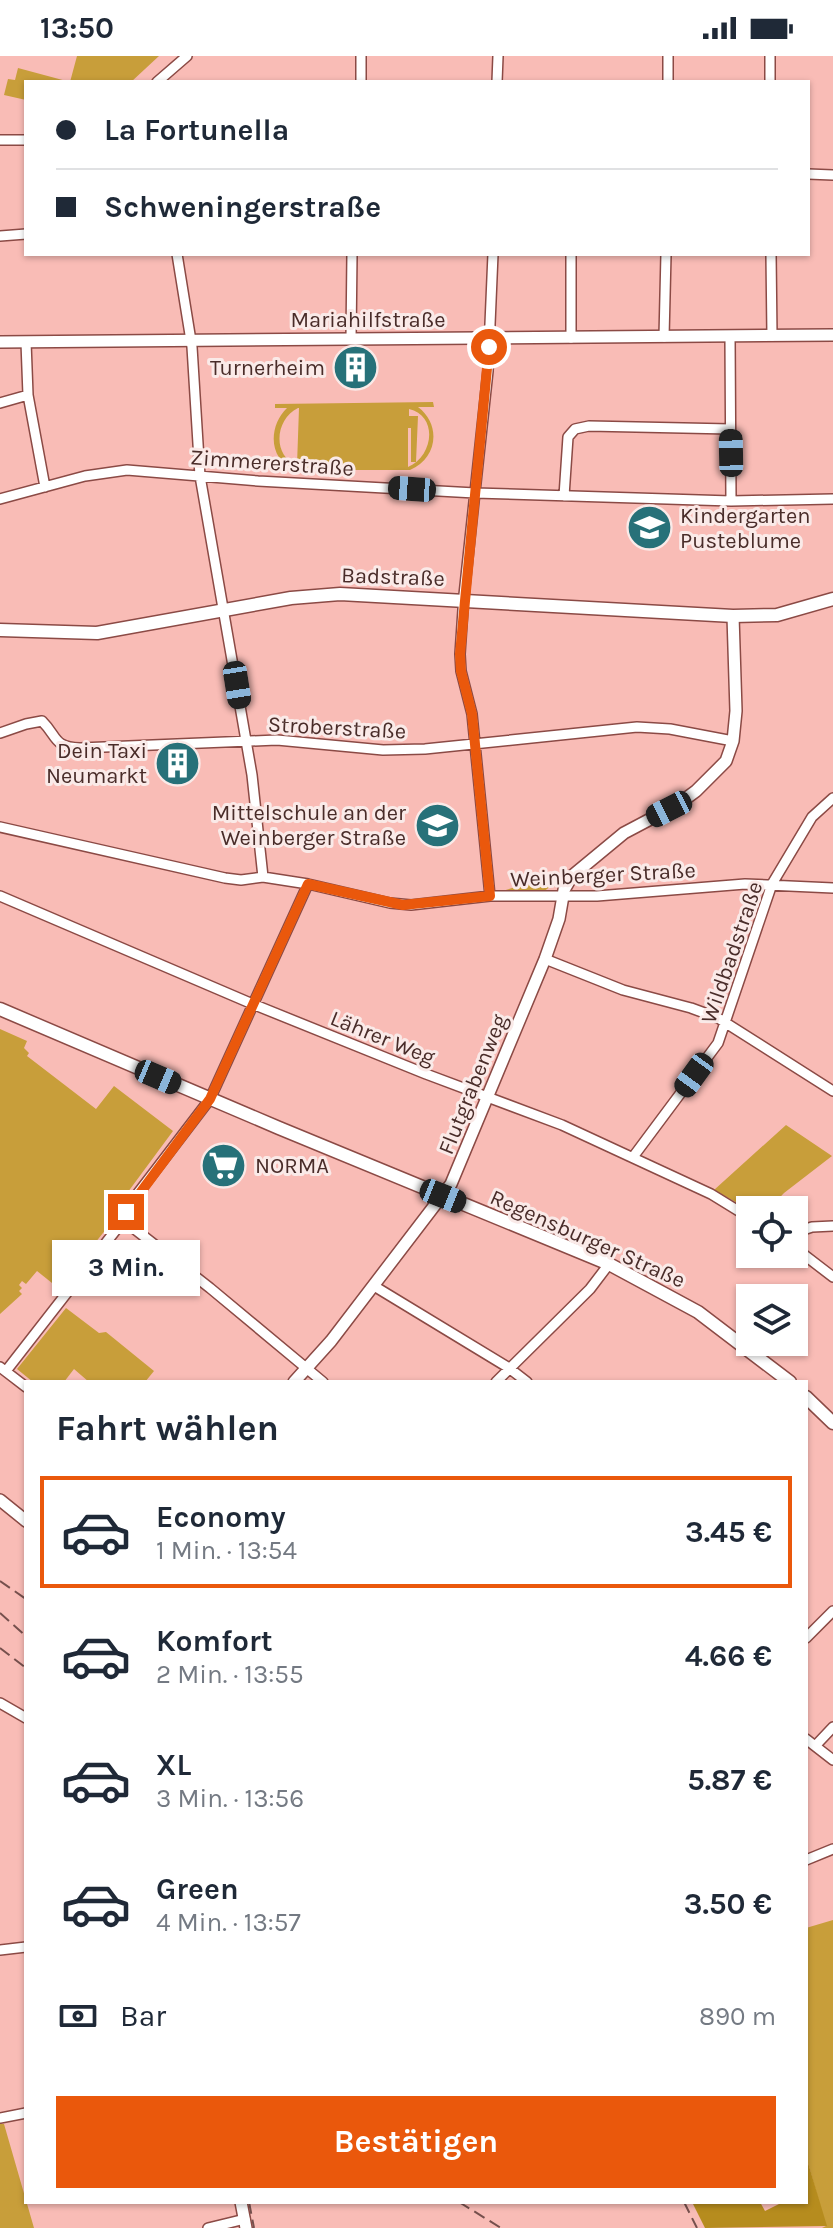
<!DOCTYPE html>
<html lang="de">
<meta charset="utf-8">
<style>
body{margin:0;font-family:Karla,sans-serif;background:#f6f6f7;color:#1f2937;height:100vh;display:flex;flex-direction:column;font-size:30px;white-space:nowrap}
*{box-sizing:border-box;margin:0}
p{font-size:26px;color:#747a83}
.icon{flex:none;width:44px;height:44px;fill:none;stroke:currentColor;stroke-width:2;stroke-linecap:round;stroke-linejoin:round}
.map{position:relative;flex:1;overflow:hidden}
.sheet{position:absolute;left:24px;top:1324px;width:784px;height:824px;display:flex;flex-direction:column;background:#fff;border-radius:0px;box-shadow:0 2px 6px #0004}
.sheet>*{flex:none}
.top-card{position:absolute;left:24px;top:24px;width:786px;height:176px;border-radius:0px;box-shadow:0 2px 6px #0004;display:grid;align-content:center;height:176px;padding:0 32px;background:#fff}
.fabs{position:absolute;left:736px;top:1140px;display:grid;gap:16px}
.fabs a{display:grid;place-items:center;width:72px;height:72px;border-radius:0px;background:#fff;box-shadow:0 2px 6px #0004;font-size:40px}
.end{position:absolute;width:36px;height:36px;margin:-18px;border:10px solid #ea580c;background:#fff;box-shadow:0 0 0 4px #fff}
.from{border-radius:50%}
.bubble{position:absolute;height:56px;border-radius:0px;background:#fff;box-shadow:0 2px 6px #0004;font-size:26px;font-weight:700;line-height:56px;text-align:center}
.car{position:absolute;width:24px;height:48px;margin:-24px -12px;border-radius:10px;box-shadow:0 0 6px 2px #0007;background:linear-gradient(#222 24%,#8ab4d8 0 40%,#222 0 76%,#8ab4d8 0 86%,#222 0)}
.top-card b{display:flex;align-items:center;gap:28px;height:76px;font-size:30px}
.top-card b+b{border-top:2px solid #e0e1e3}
.top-card i{width:20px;height:20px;background:#1f2937}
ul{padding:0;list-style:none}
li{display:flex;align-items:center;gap:24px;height:112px;margin:0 16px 12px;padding:0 16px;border:4px solid transparent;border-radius:0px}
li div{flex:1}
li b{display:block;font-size:30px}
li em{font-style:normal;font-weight:700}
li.on{border-color:#ea580c}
li>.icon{width:72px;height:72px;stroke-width:1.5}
h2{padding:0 32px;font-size:36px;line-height:96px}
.pay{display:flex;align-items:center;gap:20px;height:88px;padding:0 32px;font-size:30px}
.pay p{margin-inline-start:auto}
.button{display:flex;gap:16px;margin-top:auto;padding:16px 32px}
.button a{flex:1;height:92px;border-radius:0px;background:#ea580c;color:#fff;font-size:32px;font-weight:700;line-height:92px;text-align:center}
.status{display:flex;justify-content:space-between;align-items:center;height:56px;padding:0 40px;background:#fff;direction:ltr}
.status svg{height:22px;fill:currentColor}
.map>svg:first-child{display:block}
.green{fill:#c89e3a;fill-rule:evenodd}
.forest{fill:#b68c1e}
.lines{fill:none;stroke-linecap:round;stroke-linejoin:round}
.minor-casing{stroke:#8b4a45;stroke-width:12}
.tertiary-casing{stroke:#8b4a45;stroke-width:14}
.secondary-casing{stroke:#8b4a45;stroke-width:15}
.minor{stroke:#fff;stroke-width:9}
.tertiary{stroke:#fff;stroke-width:11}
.secondary{stroke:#fff;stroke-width:12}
.rail{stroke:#76504d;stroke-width:2;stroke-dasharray:12 6;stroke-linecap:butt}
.route{stroke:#ea580c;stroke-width:10}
.labels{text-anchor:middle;stroke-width:6;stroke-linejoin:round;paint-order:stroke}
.street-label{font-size:22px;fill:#492c29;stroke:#faeae8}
.poi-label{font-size:22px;fill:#492c29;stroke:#faeae8;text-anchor:end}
</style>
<div class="status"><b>13:50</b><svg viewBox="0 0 49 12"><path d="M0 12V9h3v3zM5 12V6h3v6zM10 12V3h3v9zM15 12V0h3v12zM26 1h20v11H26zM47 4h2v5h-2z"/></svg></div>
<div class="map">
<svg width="833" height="2172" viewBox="0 0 833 2172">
<rect width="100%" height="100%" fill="#f9bcb6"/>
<path class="green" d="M77,0H159L131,26H26V44L4,39L8,23L15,24L18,12L70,26Z
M433,346L434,351H418C442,369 437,403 410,414H296C268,405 268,370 287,352H275V348ZM298,352H299L297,409C272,400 275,363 298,352ZM409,353C439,360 433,401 408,411V372H411V406H416L418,360H409Z
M561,817L563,821L543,836H499Z
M0,973L27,985L24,992L29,997L27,1000L96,1053L114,1030L173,1075L108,1163L111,1167L63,1227L57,1231L37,1215L26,1228L22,1225L19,1229L22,1232L19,1235L22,1238L0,1258Z
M786,1069L832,1100L784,1137L768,1154H750L714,1134Z
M66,1252L99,1277L106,1276L154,1315L145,1326H89L74,1313L64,1326H33L17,1313Z
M833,1864V2172H822L826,2170L806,2100V1872Z
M0,2068H4L34,2172H0Z"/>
<path class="forest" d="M806,2100L827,2170L705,2172L692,2146H760L765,2155L783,2146H806Z"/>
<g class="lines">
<defs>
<path id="minor" d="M770,0V26
M157,26L187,0
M361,26V0
M497,26L498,0
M668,26V0
M0,84H26
M808,118L833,119
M0,180L26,178
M177,198L192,291L200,420L252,719L263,821
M771,198L772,280
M664,281L666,198
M730,281L731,445
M571,282V198
M351,283L352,198
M26,286L28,339L45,431
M0,347L28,339
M564,440L568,381L575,373L589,370L730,373
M0,443L85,420L127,414L258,425L475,437L731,445L833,443
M0,677L26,668L42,665C58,681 53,691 80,692L277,684L383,694L425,693L637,671L670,673L733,685
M0,771L225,822L241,824L263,821L308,828L390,847L411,849L490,840H597L745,828L833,832
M0,840L255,949L426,1018L562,1069L711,1138L750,1162
M490,840L472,658L461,615L460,598L464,539L488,315L493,198
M545,903L623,934L691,952L718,962L833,1035
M633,1101L718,987L772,828L812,761L833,742
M123,1164L210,1232L323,1326
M794,1177L812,1171L833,1170
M794,1191L833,1221
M374,1230L509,1312L527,1326
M0,1311L26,1331
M6,1315L119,1170L132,1145L210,1043L308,828
M496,1326L590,1233L609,1208
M806,1582L833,1555
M0,1647L26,1662
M806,1683L833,1704
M816,1689L833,1671
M806,1804L833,1793
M0,1894L26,1891
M0,2062L26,2057
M208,2172L245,2163"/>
<path id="tertiary" d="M0,286L833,279
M294,1326L331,1285L451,1128L545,903L559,863L564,834L572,820L624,777L677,749L696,735L726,705L733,685L736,655L733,560
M0,1444L26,1465
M241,2146L246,2172"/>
<path id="secondary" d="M0,574L97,577L291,542L340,538L733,560L777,559L833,543
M0,953L279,1072L609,1208L698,1256L790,1326
M806,1341L833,1367"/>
</defs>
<use href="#minor" class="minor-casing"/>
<use href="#tertiary" class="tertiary-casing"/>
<use href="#secondary" class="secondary-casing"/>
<use href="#minor" class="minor"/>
<use href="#tertiary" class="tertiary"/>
<use href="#secondary" class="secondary"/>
<path class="rail" d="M0,1525L26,1543
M0,1557L26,1580
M0,1592L26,1612
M249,2146L254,2172
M459,2146L501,2172
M684,2146L697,2172"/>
</g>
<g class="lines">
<path class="route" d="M126,1156L210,1043L308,828L403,849L490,840L472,658L461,615L460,598L489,291"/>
</g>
<defs>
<symbol id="building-disc" viewBox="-11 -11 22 22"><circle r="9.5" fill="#277179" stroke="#faeae8"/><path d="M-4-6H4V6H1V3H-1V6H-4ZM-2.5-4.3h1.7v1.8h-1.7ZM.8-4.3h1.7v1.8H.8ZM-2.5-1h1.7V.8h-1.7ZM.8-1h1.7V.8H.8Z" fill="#fff"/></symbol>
<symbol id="school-disc" viewBox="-11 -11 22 22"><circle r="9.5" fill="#277179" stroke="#faeae8"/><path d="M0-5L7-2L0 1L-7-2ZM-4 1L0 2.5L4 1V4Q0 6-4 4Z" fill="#fff"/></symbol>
<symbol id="supermarket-disc" viewBox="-11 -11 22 22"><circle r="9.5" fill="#277179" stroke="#faeae8"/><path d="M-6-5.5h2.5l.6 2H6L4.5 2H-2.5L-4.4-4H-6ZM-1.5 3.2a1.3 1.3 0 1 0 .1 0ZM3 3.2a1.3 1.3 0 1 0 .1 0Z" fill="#fff"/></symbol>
</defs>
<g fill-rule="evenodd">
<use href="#building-disc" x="330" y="286" width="51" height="51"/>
<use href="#school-disc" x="624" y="446" width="51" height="51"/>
<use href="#building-disc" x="152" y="682" width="51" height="51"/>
<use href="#school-disc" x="412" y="744" width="51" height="51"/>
<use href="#supermarket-disc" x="198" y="1084" width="51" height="51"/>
</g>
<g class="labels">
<g class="street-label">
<text x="368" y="271">Mariahilfstraße</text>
<text transform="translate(272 406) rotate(4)" y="8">Zimmererstraße</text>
<text transform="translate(393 520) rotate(2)" y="8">Badstraße</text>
<text transform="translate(337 671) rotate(3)" y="8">Stroberstraße</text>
<text transform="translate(603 818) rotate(-3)" y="8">Weinberger Straße</text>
<text transform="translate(731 896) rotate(-71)" y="8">Wildbadstraße</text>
<text transform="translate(383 981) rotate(22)" y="8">Lährer Weg</text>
<text transform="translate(472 1028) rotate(-68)" y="8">Flutgrabenweg</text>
<text transform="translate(588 1182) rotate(24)" y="8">Regensburger Straße</text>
</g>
<g class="poi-label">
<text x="325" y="319">Turnerheim</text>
<text x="680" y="467" text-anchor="start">Kindergarten<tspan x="680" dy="25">Pusteblume</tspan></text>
<text x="147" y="702">Dein Taxi<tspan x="147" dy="25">Neumarkt</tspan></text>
<text x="406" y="764">Mittelschule an der<tspan x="406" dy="25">Weinberger Straße</tspan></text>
<text x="255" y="1117" text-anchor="start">NORMA</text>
</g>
</g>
</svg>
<div class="fabs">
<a><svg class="icon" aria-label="locate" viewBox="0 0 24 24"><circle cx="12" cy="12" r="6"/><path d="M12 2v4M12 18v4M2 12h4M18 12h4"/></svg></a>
<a><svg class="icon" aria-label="layers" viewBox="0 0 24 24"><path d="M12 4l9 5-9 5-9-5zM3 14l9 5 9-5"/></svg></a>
</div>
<i class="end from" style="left:489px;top:291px"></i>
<i class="end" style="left:126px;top:1156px"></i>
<div class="bubble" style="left:52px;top:1184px;width:148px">3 Min.</div>
<i class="car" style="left:731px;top:397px;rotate:359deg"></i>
<i class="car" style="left:412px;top:433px;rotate:274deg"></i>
<i class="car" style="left:237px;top:629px;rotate:171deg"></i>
<i class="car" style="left:669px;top:753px;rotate:243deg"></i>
<i class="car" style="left:694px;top:1019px;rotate:216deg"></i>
<i class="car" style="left:158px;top:1021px;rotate:113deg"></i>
<i class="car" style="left:443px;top:1140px;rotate:112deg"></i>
<div class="top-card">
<b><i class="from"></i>La Fortunella</b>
<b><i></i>Schweningerstraße</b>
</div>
<section class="sheet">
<h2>Fahrt wählen</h2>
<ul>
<li class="on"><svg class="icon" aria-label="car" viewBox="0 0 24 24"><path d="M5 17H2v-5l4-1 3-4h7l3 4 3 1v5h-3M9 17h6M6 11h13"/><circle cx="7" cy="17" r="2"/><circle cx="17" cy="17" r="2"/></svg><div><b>Economy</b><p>1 Min. · 13:54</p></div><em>3.45 €</em></li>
<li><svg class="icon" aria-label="car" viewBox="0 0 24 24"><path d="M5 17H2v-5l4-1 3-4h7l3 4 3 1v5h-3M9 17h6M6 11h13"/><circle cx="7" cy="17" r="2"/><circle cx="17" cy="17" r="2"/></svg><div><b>Komfort</b><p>2 Min. · 13:55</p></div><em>4.66 €</em></li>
<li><svg class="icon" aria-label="car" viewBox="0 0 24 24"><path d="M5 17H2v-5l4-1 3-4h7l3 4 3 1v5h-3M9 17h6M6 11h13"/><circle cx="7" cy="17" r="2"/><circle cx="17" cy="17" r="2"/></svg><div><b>XL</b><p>3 Min. · 13:56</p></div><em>5.87 €</em></li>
<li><svg class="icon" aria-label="car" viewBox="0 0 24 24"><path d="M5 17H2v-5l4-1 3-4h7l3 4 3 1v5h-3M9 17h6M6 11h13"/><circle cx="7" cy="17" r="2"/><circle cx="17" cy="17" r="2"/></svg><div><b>Green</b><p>4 Min. · 13:57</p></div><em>3.50 €</em></li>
</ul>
<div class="pay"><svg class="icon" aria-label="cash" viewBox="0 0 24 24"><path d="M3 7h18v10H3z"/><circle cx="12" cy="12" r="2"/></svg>Bar<p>890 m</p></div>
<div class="button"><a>Bestätigen</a></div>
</section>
</div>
